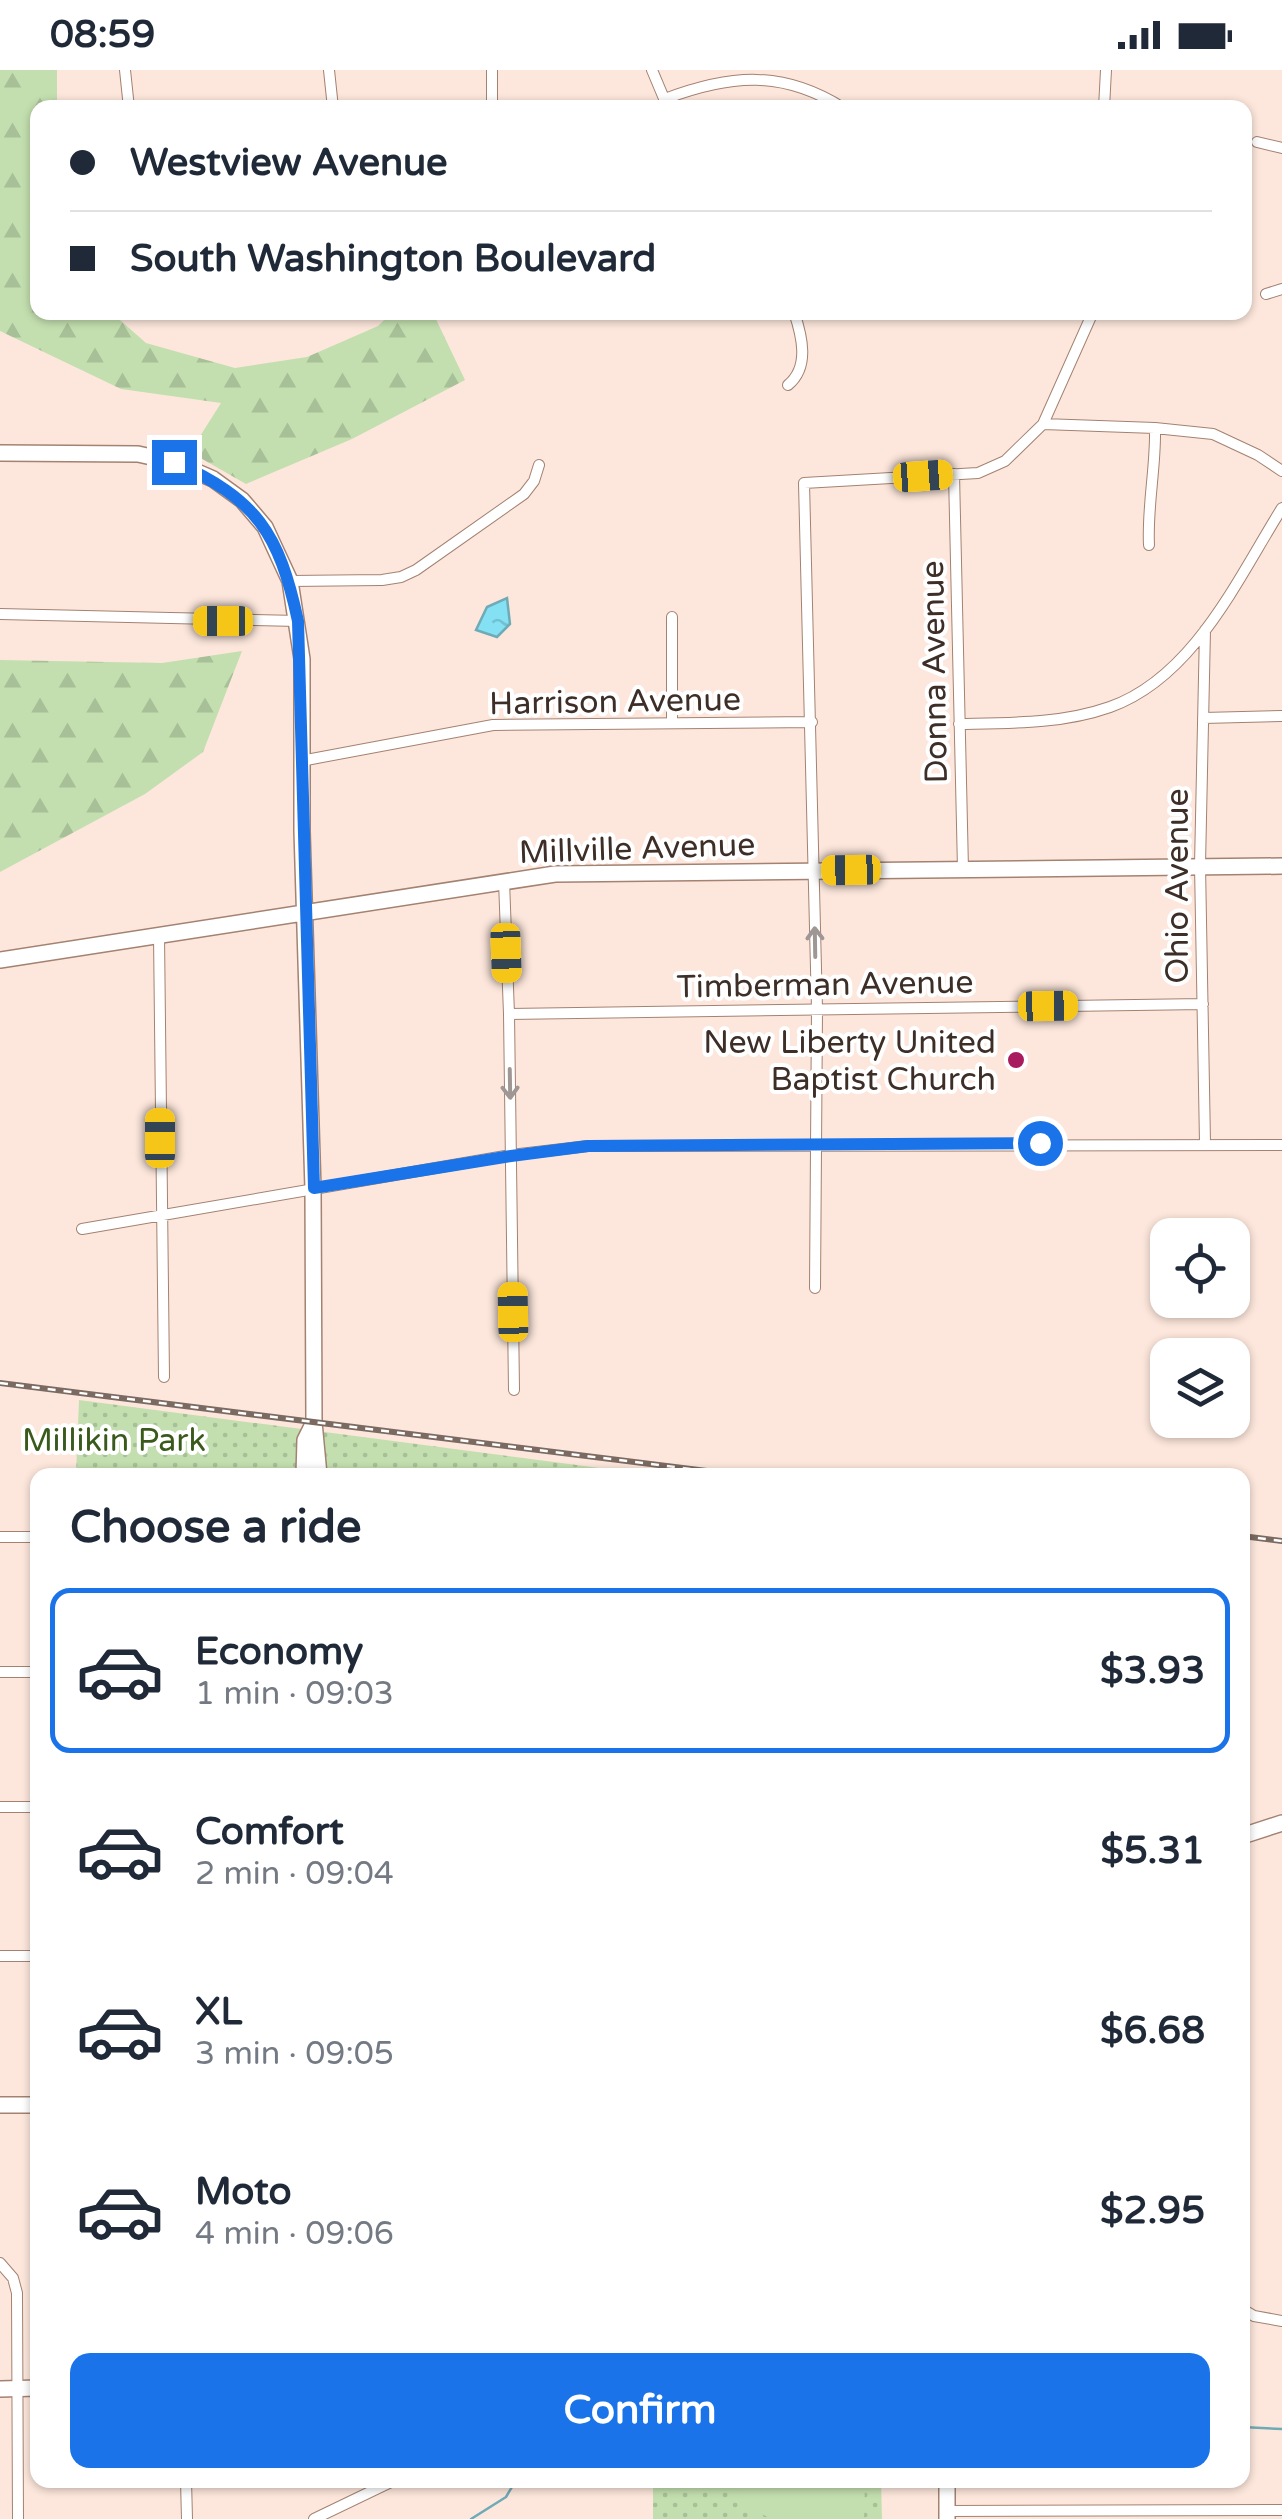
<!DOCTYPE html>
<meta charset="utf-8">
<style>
body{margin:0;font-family:"Varela Round",sans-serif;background:#f2f2f3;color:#1f2937;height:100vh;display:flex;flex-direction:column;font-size:38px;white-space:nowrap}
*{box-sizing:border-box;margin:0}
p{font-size:32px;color:#747a83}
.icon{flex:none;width:55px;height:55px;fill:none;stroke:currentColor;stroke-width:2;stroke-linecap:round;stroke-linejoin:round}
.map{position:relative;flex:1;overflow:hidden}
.details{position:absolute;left:30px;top:1398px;width:1220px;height:1020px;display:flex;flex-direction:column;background:#fff;border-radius:20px;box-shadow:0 2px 8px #0004}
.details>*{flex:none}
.top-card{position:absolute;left:30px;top:30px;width:1222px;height:220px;border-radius:20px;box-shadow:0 2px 8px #0004;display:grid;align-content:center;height:220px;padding:0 40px;background:#fff}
.controls{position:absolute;left:1150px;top:1148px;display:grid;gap:20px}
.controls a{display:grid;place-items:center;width:100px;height:100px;border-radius:20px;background:#fff;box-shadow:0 2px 8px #0004;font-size:50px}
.end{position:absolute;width:45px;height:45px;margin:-22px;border:12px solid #1a73e8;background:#fff;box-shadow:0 0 0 5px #fff}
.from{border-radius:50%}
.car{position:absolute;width:30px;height:60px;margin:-30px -15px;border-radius:12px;box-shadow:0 0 8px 2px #0007;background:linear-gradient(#f5c518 24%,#345 0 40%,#f5c518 0 76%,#345 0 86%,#f5c518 0)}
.top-card b{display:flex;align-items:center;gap:35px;height:95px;font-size:38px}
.top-card b+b{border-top:2px solid #e0e1e3}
.top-card i{width:25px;height:25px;background:#1f2937}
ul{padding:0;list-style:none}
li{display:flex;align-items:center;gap:30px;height:165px;margin:0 20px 15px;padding:0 20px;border:5px solid transparent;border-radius:20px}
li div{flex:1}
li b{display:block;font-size:38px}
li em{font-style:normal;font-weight:800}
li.active{border-color:#1a73e8}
li>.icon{width:90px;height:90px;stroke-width:1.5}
h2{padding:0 40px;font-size:45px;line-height:120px}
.cta{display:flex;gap:20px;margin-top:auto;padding:20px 40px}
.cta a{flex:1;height:115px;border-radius:20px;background:#1a73e8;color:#fff;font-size:40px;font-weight:800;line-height:115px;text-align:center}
.status{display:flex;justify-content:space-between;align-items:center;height:70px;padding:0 50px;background:#fff;direction:ltr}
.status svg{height:28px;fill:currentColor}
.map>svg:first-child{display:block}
.grass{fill:url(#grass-dots)}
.forest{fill:url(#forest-firs)}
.pitch{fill:#c3dfaf}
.water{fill:url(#water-ripples);stroke:#6fabb6;stroke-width:2.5}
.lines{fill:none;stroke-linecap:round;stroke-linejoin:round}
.stream{stroke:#6fabb6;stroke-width:2.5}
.street-casing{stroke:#a38271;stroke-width:12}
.secondary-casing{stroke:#a38271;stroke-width:18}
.street{stroke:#fff;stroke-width:10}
.secondary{stroke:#fff;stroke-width:15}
.rail-casing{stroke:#7a6a61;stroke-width:6}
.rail{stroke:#fff;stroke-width:2.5;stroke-dasharray:8;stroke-linecap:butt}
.oneway{stroke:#9e9794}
.route{stroke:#1a73e8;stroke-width:12}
.poi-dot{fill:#a81c5f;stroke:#fff;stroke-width:4}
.labels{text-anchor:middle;stroke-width:8;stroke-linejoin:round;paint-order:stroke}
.street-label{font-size:32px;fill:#3d2f28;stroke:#fff}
.poi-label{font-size:32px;fill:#3d2f28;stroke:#fff;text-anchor:end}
.park-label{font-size:32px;fill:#3a5a1c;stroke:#fff}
</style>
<div class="status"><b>08:59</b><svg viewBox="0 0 49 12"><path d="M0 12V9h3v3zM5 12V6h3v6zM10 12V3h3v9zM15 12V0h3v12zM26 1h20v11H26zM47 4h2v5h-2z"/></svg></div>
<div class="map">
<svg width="1282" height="2449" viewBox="0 0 1282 2449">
<defs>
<pattern id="grass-dots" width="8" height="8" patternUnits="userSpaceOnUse" patternTransform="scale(2.5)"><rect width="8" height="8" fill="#c3dfaf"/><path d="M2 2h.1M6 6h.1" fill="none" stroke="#a8c097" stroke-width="1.8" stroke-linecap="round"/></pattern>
<pattern id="forest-firs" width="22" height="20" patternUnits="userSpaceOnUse" patternTransform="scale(2.5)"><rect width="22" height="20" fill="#c3dfaf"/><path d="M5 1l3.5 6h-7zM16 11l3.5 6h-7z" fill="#a8c097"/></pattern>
<pattern id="water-ripples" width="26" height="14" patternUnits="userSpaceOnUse" patternTransform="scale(2.5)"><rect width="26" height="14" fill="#84e0f3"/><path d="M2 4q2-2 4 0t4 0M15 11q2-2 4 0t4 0" fill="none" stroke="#73c0d0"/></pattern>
</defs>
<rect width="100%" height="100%" fill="#fde7dc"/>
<path class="grass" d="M79,1330L653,1405H76Z
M653,2410H881L882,2449H653Z"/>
<path class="forest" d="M0,0H57V37L38,38V242L112,243L146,273L235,298L307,287L378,256L391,243H433L465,310L352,369L246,414L190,382L221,333L121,319L0,261Z
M242,581L203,682L145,724L0,802V590L162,593Z"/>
<path class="pitch" d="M732,2410H865L864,2449H772L745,2436Z"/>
<path class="water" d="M507,528L510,554L497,567L476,560L487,537Z"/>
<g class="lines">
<path class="stream" d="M1242,2357L1282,2359
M471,2449L506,2427L516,2410"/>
<defs>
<path id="street" d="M125,0L129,38
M329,0L333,38
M652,0L668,38
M665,29C731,4 783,0 843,38
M492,38V0
M1104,38L1106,0
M1257,72L1282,78
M1266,224L1282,219
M788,315C810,297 802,266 794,242
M1043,354L1155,358L1213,364L1258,385L1282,401
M954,404L963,799
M1149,475C1147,436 1156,397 1155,358
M290,511L382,510L401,507L416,500L524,424L534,411L539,395
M0,544L298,551
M672,547V653
M1205,560L1200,795L1205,1073
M1203,648L1282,646
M959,654C1010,653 1062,654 1110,637C1194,607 1238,508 1282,438
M301,691L493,655L812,652
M504,811L509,944L514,1320
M159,865L164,1307
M509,944L1203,934
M82,1159L511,1085L588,1076L1282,1075
M815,1218L817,939L804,413L978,403L1005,391L1043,354L1093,242
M0,1467H38
M0,1602H38
M0,1737H38
M0,1886H38
M0,2193L13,2208L17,2223L18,2449
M1242,2239L1254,2246L1282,2251
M186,2410L187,2449
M947,2441L1282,2440
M314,2449L395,2410"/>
<path id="secondary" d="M0,383L138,384L174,392L213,409L242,430L265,457L290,511L302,589V761L313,1119L314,1352L319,1405
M0,890L555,804L1282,796
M304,1405L305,1370L314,1352
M1242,1766L1282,1753
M0,2035H38
M0,2319L38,2318
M947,2410V2449"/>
</defs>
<use href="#street" class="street-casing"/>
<use href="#secondary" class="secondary-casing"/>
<use href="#street" class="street"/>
<use href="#secondary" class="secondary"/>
<defs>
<path id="rail" d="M0,1313L739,1405
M1242,1466L1282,1471"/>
</defs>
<use href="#rail" class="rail-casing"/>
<use href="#rail" class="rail"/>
</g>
<defs><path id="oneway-shaft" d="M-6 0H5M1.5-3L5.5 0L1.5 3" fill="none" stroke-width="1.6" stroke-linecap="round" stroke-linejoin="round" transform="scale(2.5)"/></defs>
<g class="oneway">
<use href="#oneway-shaft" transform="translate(815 872) rotate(-91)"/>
<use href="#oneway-shaft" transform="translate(510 1014) rotate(89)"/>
</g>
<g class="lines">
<path class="route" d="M174,392C257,429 279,463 298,551L314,1118L511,1086L588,1076L1040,1073"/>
</g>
<circle class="poi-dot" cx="1016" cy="990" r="10"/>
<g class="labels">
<g class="street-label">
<text transform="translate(934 602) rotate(-91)" y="11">Donna Avenue</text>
<text transform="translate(615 631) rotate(-1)" y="11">Harrison Avenue</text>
<text transform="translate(637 778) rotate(-2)" y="11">Millville Avenue</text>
<text transform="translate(1177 816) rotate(-90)" y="11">Ohio Avenue</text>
<text transform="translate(825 914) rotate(-1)" y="11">Timberman Avenue</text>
</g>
<g class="poi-label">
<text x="996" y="983">New Liberty United<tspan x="996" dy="37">Baptist Church</tspan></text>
</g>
<g class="park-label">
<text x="114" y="1381">Millikin Park</text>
</g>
</g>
</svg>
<div class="controls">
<a><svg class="icon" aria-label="locate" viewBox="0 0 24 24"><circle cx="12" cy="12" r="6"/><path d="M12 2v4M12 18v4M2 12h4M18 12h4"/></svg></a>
<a><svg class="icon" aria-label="layers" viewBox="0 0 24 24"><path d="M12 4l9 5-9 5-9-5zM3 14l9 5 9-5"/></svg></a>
</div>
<i class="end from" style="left:1040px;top:1073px"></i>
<i class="end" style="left:174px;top:392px"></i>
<i class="car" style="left:923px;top:406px;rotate:86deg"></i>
<i class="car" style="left:223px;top:551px;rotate:270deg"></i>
<i class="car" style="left:851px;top:800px;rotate:269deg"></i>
<i class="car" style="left:506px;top:883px;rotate:178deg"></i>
<i class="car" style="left:1048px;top:936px;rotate:89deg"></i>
<i class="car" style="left:160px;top:1068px;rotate:0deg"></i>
<i class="car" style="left:513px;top:1242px;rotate:359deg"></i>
<div class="top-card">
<b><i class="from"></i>Westview Avenue</b>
<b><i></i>South Washington Boulevard</b>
</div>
<section class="details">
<h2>Choose a ride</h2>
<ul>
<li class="active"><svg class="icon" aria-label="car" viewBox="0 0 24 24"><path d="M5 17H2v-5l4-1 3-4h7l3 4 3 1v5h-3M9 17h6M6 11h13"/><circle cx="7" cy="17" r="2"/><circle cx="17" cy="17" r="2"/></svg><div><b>Economy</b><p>1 min · 09:03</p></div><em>$3.93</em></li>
<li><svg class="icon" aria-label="car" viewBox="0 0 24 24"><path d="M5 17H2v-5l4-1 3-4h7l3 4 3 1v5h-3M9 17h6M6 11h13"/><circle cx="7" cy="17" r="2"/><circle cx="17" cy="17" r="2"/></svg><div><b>Comfort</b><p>2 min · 09:04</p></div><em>$5.31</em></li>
<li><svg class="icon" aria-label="car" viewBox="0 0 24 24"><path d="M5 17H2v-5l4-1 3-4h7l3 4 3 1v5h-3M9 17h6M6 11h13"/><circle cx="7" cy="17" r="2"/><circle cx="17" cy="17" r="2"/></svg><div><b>XL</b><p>3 min · 09:05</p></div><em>$6.68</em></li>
<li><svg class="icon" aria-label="car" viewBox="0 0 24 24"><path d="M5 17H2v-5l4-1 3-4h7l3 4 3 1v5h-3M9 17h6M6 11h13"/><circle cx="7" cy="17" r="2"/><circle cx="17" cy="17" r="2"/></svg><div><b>Moto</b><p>4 min · 09:06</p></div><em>$2.95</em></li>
</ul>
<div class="cta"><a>Confirm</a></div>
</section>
</div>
